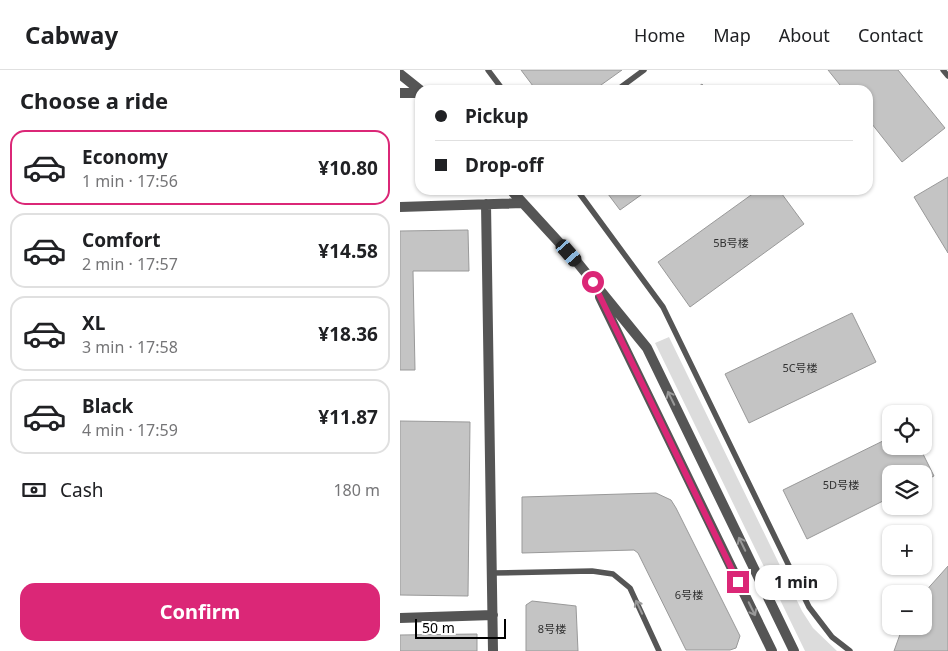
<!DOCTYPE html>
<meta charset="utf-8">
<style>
body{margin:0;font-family:"Noto Sans","Noto Sans SC",sans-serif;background:#f2f2f2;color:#202124;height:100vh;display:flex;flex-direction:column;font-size:19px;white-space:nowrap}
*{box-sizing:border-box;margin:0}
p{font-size:16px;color:#757577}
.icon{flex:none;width:28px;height:28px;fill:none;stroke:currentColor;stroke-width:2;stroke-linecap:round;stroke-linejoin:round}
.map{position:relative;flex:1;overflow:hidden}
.drawer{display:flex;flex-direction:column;background:#fff;width:400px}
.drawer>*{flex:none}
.guide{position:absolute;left:15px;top:15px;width:458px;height:110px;border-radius:15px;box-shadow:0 1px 4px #0004;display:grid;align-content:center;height:110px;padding:0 20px;background:#fff}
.tools{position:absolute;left:482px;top:335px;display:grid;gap:10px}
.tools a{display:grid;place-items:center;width:50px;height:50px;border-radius:10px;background:#fff;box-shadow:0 1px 4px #0004;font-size:25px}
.scale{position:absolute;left:15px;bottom:12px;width:91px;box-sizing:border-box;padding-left:5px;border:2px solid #000;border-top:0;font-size:14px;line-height:18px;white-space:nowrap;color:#000;-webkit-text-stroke:4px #fff;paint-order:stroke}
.end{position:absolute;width:22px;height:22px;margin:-11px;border:6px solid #db2777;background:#fff;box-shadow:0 0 0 2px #fff}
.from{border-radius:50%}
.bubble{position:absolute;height:35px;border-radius:15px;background:#fff;box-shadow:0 1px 4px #0004;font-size:16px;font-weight:700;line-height:35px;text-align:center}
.car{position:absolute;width:15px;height:30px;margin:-15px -8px;border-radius:6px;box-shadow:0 0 4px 1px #0007;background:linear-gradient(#222 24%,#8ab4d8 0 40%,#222 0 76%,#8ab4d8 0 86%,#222 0)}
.guide b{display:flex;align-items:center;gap:18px;height:48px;font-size:19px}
.guide b+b{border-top:1px solid #e0e0e0}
.guide i{width:12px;height:12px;background:#202124}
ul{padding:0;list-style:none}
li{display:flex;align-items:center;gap:15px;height:75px;margin:0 10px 8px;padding:0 10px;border:2px solid #e0e0e0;border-radius:15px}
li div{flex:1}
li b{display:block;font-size:19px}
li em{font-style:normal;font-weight:700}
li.on{border-color:#db2777}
li>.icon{width:45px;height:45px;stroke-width:1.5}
h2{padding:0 20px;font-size:22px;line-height:60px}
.pay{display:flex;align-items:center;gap:12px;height:55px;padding:0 20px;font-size:19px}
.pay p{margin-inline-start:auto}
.action{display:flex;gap:10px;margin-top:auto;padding:10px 20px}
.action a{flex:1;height:58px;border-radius:15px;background:#db2777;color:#fff;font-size:20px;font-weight:700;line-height:58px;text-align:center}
header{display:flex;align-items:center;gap:30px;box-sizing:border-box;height:70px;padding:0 25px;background:#fff;border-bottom:1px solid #e0e0e0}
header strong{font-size:24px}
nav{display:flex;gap:28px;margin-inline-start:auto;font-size:18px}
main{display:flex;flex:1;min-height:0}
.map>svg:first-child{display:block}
.green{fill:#dcdcdc}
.building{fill:#c4c4c4;stroke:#999}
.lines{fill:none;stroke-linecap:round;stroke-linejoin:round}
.service{stroke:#555;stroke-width:5.5}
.minor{stroke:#555;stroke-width:10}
.oneway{stroke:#999}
.route{stroke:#db2777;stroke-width:6}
.labels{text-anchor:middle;stroke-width:5;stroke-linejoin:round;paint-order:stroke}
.number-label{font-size:11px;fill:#313131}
</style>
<header>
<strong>Cabway</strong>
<nav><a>Home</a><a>Map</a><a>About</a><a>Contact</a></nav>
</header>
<main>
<section class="drawer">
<h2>Choose a ride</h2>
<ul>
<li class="on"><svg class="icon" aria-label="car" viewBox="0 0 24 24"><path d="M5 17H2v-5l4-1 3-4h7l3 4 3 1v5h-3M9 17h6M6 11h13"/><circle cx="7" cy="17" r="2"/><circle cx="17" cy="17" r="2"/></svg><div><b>Economy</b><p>1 min · 17:56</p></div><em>¥10.80</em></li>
<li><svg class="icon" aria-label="car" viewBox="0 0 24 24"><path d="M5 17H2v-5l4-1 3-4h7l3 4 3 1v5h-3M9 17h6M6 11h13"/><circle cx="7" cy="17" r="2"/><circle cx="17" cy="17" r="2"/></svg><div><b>Comfort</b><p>2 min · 17:57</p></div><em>¥14.58</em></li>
<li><svg class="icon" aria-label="car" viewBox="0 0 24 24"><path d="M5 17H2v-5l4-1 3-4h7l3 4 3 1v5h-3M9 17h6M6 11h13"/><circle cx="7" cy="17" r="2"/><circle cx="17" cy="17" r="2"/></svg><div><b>XL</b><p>3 min · 17:58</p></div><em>¥18.36</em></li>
<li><svg class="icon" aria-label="car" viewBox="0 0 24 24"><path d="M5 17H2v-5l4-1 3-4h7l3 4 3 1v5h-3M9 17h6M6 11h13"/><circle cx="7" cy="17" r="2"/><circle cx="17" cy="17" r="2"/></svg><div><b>Black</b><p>4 min · 17:59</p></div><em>¥11.87</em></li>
</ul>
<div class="pay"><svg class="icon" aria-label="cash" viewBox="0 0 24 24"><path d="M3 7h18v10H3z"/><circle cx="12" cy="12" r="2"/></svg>Cash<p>180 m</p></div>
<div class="action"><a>Confirm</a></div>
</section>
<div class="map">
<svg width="548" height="581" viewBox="0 0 548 581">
<rect width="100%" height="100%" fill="#fff"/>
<path class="green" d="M269,267L402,541L413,558L437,581H405L255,273Z"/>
<path class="building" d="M121,0H222L194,20H136Z
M428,0H498L545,58L502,92L468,49V20H444Z
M302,14L307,20H294Z
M548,107V183L514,127Z
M205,120H248L220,140Z
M358,120H379L404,154L290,237L258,192Z
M68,160L69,201H13L15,300H0V161Z
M452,243L476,292L349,353L325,304Z
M0,351L70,352L68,526L0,525Z
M491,367V376H519L534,406L524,411V404H491V427L407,469L383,420Z
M256,423L271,430L276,438L340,566L336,578L330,580H286L238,483L234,480L122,483V427Z
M548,496V581H494L503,556H524L523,524Z
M132,531L176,536L178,581H126V535Z
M77,564V581H0V565Z"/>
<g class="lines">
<path class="service" d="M88,0L103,20
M543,0L548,6
M217,20L244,0
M177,120L263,237L409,537L432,567L450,581
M92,503L192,501L213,504L230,518L259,581"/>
<path class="minor" d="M0,4L20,20
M0,23H20
M111,120L177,192L247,278L394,581
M86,134L93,581
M0,137L123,133
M200,227L372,581
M0,548L93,545"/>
</g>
<defs><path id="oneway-shaft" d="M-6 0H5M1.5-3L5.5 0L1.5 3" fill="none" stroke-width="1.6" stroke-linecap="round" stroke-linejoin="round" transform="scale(1.25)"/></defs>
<g class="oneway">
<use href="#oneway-shaft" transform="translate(271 328) rotate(-116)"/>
<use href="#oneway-shaft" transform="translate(342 474) rotate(-116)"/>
<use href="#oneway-shaft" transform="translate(239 537) rotate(-115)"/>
<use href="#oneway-shaft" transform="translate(352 539) rotate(64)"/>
</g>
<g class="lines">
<path class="route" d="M193,212L338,512"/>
</g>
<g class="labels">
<g class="number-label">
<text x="331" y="177">5B号楼</text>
<text x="400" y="302">5C号楼</text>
<text x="441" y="419">5D号楼</text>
<text x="289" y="529">6号楼</text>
<text x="152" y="563">8号楼</text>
</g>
</g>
</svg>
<div class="tools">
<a><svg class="icon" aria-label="locate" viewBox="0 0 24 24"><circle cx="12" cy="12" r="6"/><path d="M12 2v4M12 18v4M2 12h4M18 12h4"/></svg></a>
<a><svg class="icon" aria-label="layers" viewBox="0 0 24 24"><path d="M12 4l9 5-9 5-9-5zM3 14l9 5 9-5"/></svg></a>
<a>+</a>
<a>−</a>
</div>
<div class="scale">50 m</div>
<i class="end from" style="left:193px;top:212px"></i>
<i class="end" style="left:338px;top:512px"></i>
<div class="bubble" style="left:355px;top:495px;width:82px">1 min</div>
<i class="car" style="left:169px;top:183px;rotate:139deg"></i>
<div class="guide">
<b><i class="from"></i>Pickup</b>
<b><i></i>Drop-off</b>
</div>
</div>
</main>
